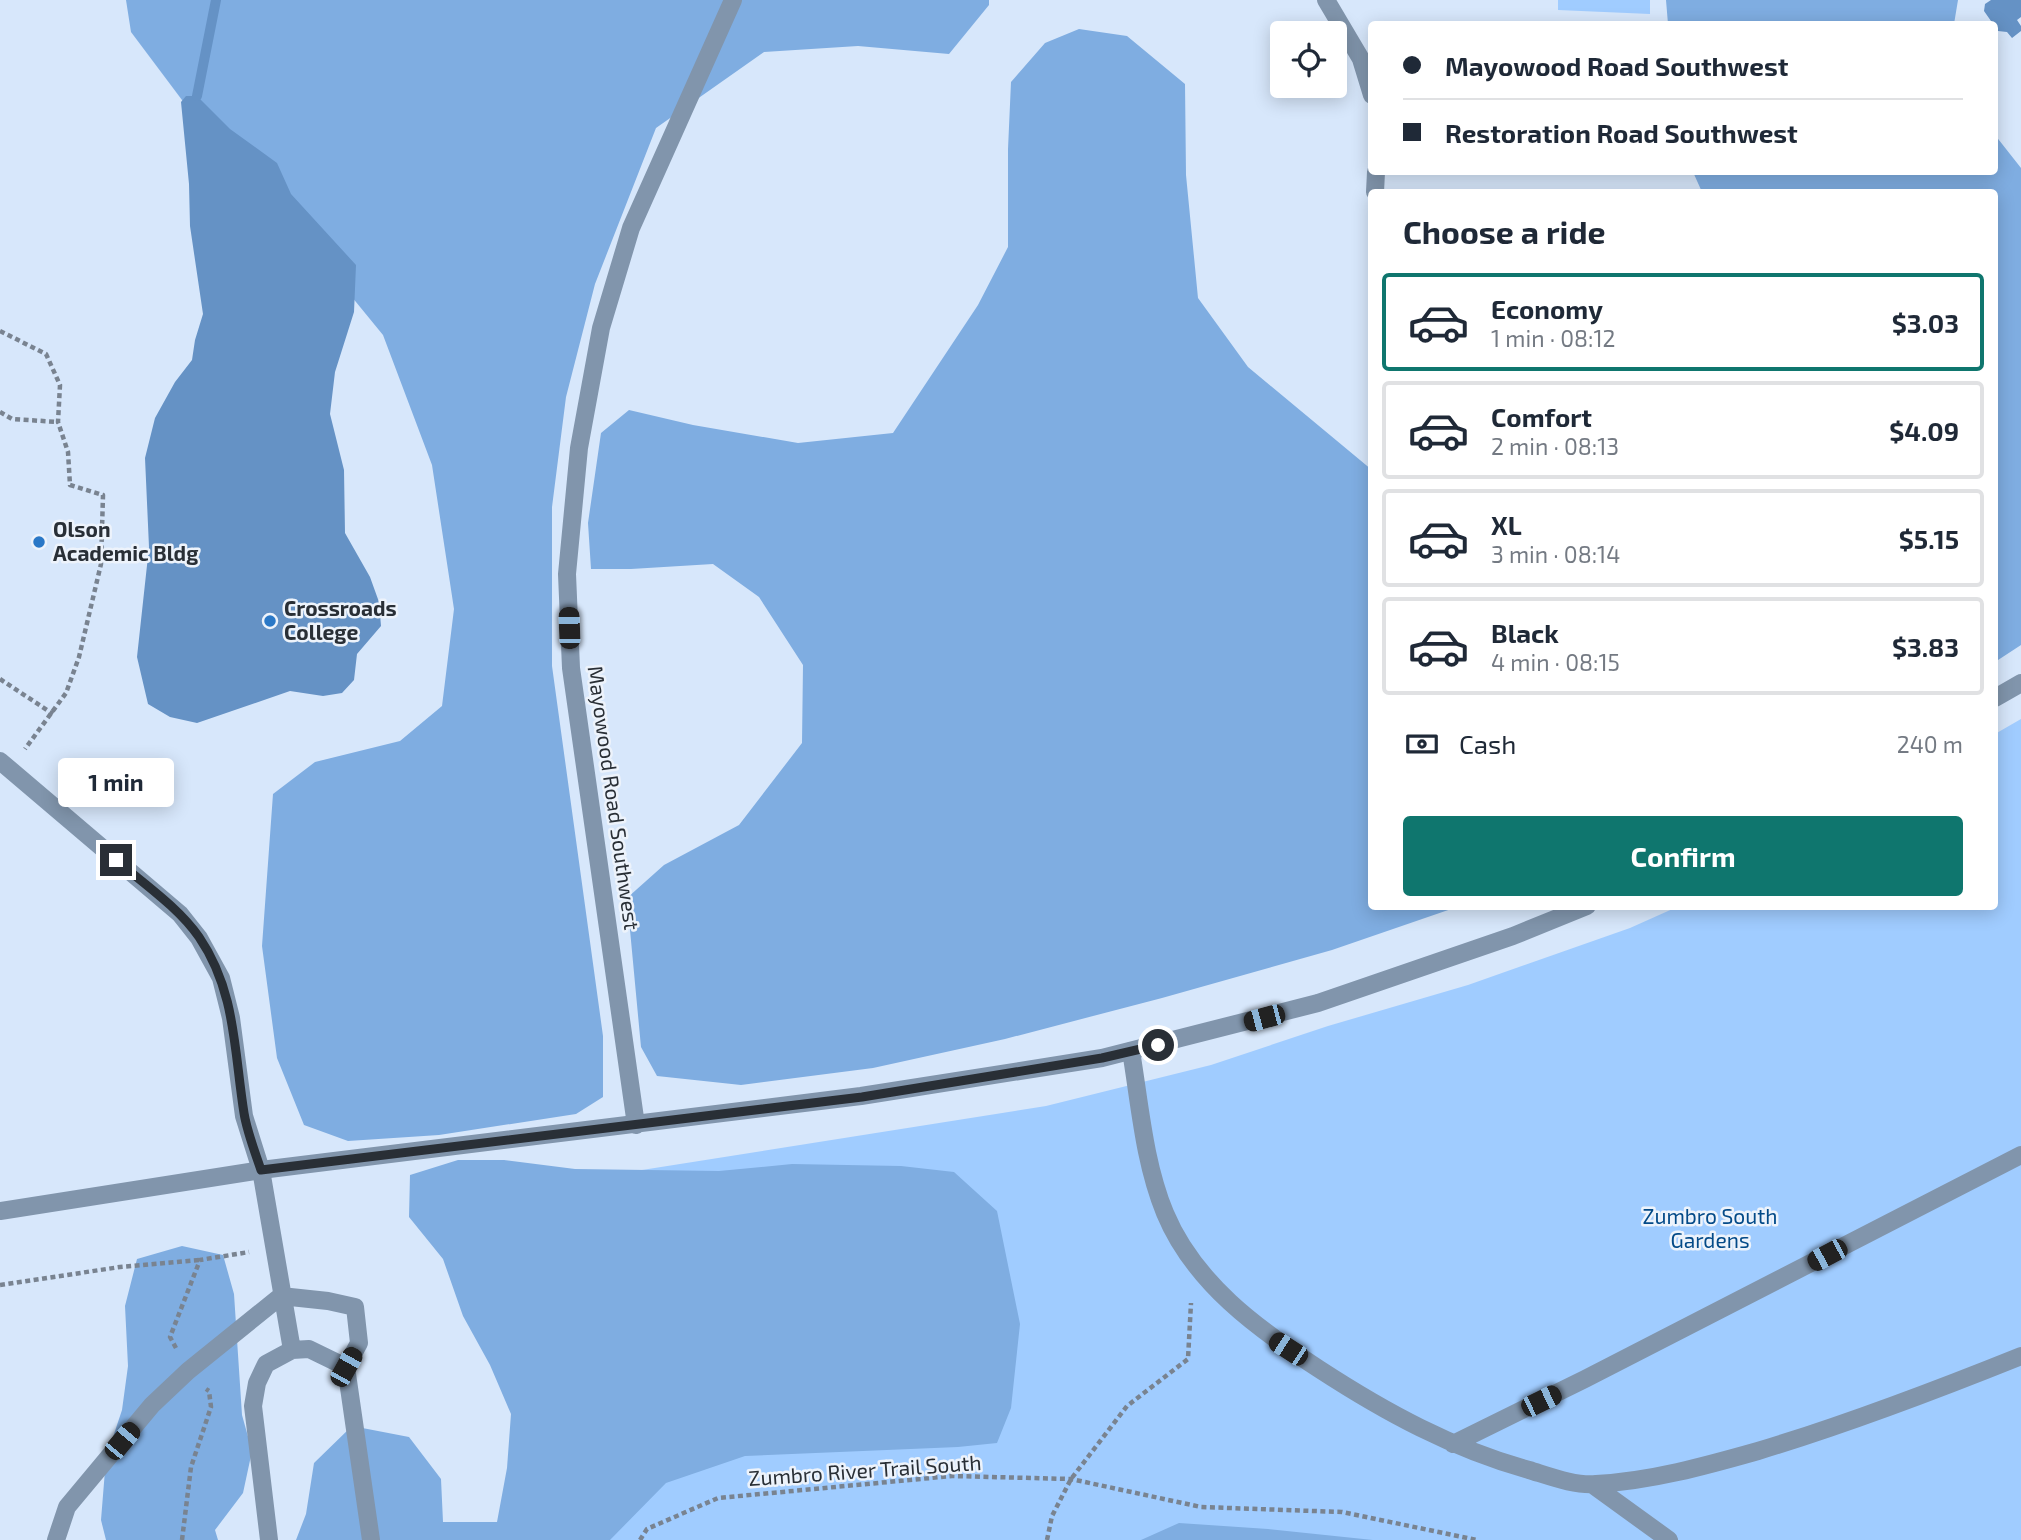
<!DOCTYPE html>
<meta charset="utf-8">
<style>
body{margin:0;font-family:"Exo 2",sans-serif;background:#f2f2f3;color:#1f2937;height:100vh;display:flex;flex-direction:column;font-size:26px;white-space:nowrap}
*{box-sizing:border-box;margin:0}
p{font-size:23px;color:#747a83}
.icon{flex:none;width:38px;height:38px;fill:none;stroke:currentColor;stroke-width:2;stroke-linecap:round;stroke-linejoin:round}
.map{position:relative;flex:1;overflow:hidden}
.panel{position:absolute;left:1368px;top:189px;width:630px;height:721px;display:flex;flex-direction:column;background:#fff;border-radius:7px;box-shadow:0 4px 18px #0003}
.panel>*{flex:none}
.banner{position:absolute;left:1368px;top:21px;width:630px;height:154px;border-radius:7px;box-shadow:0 4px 18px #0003;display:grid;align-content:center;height:154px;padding:0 35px;background:#fff}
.fabs{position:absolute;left:1270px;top:21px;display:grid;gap:14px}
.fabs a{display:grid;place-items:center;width:77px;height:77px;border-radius:7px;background:#fff;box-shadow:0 4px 18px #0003;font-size:35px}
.end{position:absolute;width:32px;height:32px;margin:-16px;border:9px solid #292f36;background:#fff;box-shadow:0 0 0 4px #fff}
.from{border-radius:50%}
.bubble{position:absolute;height:49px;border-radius:7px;background:#fff;box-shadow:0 4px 18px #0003;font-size:23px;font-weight:700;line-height:49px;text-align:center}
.car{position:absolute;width:21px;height:42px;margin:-21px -10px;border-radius:9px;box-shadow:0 0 5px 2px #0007;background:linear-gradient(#222 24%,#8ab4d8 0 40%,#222 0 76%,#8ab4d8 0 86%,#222 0)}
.banner b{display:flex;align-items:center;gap:24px;height:66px;font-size:26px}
.banner b+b{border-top:2px solid #e0e1e3}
.banner i{width:18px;height:18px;background:#1f2937}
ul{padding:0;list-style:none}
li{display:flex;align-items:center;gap:21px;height:98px;margin:0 14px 10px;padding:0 21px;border:4px solid #e0e1e3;border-radius:7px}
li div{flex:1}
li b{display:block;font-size:26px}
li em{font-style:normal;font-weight:700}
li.on{border-color:#0f766e}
li>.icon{width:63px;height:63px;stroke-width:1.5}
h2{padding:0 35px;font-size:32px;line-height:84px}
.pay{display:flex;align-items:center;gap:18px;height:77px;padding:0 35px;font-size:26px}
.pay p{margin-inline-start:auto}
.button{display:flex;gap:14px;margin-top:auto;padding:14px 35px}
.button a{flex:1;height:80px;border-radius:7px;background:#0f766e;color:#fff;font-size:28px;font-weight:700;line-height:80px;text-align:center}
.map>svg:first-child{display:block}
.green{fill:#a0ccff}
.forest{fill:#7fade1}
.water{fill:#6592c5}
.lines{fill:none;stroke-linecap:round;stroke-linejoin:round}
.stream{stroke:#6592c5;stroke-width:10}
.path{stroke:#798390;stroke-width:4.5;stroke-dasharray:5 3.5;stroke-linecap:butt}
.service{stroke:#8195ac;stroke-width:18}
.minor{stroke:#8195ac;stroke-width:18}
.tertiary{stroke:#8195ac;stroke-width:18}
.route{stroke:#292f36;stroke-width:9}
.poi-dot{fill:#2a78c7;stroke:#edf3fb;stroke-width:2.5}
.labels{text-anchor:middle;stroke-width:5;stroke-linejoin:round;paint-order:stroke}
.poi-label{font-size:21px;font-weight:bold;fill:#292f36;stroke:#edf3fb;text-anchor:start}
.street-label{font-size:21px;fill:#292f36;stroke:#edf3fb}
.park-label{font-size:21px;fill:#034a88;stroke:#edf3fb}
</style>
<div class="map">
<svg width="2021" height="1540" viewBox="0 0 2021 1540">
<rect width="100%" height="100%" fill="#d7e7fb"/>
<path class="green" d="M1558,0H1650V14L1558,10Z
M2021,719V1540H576L642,1170L1046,1106L1211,1065L1328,1026L1468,985L1630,928L1677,907L1995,906V734Z"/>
<path class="forest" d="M126,0H989V5L949,54L858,46L764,52L656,128L595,284L566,397L552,507V666L603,1036V1097L576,1114L439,1135L348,1141L304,1125L277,1058L262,946L273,794L315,762L400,741L442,706L454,609L432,465L383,335L293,225L212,140L131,32Z
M1666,0H1958L1954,24H1668Z
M1079,29L1127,36L1185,84L1186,175L1198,298L1248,367L1372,470V906L1457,907L1332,950L1162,998L1005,1039L873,1068L741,1085L657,1076L641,1047L627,898L664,865L739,825L802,743L803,665L759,597L713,564L631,569H591L588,523L601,433L629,410L693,425L798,443L893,433L978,305L1008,247V149L1011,82L1045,43Z
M1995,135L2021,168V645L1995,662V192H1702L1693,172H1995Z
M458,1160H504L575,1169L719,1171L792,1164L901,1166L954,1172L997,1211L1020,1324L1011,1408L997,1443L958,1447L745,1456L666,1483L610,1540H296L306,1514L314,1463L352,1426L409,1437L441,1479L443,1522H497L507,1468L511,1414L490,1365L463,1316L443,1259L409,1217L410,1175Z
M182,1246L223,1255L234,1294L242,1415L252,1451L243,1493L215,1530L218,1540H106L101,1520L106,1458L122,1410L128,1366L125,1306L137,1259Z
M1179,1523L1268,1529L1373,1540H1141Z"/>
<path class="water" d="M1991,0H2021V17L2017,20L2021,26V31L2012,38L2007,32L1998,31L1984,11L1985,4Z
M186,96H197L230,129L277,163L291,194L356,265L354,312L335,372L330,414L344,470L345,533L370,577L379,602L381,626L357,654L354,680L342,693L323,696L290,691L197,723L170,717L148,704L137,657L149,547L145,458L155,418L175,382L192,360L195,340L203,314L190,226L189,184L181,102Z"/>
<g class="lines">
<path class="stream" d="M197,96L216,0"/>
<path class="path" d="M0,331L46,354L60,385L58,422L68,452L70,485L103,495L101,564L79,657L66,693L25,749
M0,412L12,419L58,422
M0,679L53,714
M0,1285L120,1267L200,1260
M176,1348L170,1337L200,1260L249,1252
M182,1540L191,1467L211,1407L209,1391L206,1389
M640,1540L647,1529L718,1498L952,1476L1071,1479L1201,1507L1342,1512L1477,1540
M1047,1540L1052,1516L1071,1479L1127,1406L1188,1359L1191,1303"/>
<path class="service" d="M1131,1051C1140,1105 1144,1162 1165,1213C1194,1283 1258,1329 1319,1369C1385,1412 1453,1449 1529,1470C1549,1476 1575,1486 1596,1484C1651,1481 1705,1466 1758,1451C1847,1424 1934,1391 2021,1356
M261,1170L292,1350L266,1364L257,1383L253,1406L269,1540
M292,1350L309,1349L346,1367L371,1540
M1453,1444L1585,1379L2021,1155
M1593,1485L1669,1540
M56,1540L67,1507L152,1405L188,1371L281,1296L328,1301L355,1307L359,1343L346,1367"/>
<path class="minor" d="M1326,0L1361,59L1372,95
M1375,192L1376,172
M0,761L180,914L199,938L221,978L231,1018L244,1116L261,1170
M636,1125L571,668L567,574L579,448L601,328L631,228L733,0"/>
<path class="tertiary" d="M1995,698L2021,683
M0,1211L261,1170L861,1096L1102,1058L1318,1003L1513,936L1587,906"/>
</g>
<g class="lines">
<path class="route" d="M116,860C144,884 178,907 199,937C236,991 234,1051 244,1113C247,1132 255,1152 261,1170L862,1097L1102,1058L1158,1045"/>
</g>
<g class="poi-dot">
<circle cx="39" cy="542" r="7"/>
<circle cx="270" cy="621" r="7"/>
</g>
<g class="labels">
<g class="poi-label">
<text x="53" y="537">Olson<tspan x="53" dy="24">Academic Bldg</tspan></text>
<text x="284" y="616">Crossroads<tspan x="284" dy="24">College</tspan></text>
</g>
<g class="street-label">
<text transform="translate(613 798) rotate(82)" y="7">Mayowood Road Southwest</text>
<text transform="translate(865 1471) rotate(-4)" y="7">Zumbro River Trail South</text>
</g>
<g class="park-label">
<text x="1710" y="1224">Zumbro South<tspan x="1710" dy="24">Gardens</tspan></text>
</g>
</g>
</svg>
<div class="fabs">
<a><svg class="icon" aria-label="locate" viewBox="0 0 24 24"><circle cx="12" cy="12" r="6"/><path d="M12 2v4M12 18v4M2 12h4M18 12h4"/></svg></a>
</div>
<i class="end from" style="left:1158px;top:1045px"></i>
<i class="end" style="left:116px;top:860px"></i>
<div class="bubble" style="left:58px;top:758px;width:116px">1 min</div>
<i class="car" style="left:569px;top:628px;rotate:358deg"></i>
<i class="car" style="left:1264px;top:1018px;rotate:255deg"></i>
<i class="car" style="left:1827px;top:1255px;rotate:242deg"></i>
<i class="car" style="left:1288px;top:1349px;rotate:303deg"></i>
<i class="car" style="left:346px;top:1367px;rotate:29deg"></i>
<i class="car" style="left:1541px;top:1401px;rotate:64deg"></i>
<i class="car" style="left:122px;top:1441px;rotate:40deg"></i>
<div class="banner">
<b><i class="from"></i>Mayowood Road Southwest</b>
<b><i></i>Restoration Road Southwest</b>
</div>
<section class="panel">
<h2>Choose a ride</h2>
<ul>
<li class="on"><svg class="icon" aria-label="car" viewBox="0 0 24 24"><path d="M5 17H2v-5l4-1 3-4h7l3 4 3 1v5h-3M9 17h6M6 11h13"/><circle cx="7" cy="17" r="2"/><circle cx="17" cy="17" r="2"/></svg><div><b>Economy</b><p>1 min · 08:12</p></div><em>$3.03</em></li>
<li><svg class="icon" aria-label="car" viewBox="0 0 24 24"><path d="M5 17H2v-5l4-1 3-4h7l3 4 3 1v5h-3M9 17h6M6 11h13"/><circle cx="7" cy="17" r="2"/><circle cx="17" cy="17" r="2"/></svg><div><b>Comfort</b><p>2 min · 08:13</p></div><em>$4.09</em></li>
<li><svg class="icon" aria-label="car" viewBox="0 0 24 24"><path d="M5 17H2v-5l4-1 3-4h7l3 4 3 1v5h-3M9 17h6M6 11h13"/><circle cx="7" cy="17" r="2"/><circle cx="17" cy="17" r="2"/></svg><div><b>XL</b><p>3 min · 08:14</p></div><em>$5.15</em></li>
<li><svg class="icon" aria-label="car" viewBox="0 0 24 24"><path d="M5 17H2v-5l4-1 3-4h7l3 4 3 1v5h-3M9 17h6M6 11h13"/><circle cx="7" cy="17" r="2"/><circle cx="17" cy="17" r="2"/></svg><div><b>Black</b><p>4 min · 08:15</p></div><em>$3.83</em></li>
</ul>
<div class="pay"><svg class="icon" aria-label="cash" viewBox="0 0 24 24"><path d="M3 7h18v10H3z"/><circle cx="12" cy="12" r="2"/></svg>Cash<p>240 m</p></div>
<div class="button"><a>Confirm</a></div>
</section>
</div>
